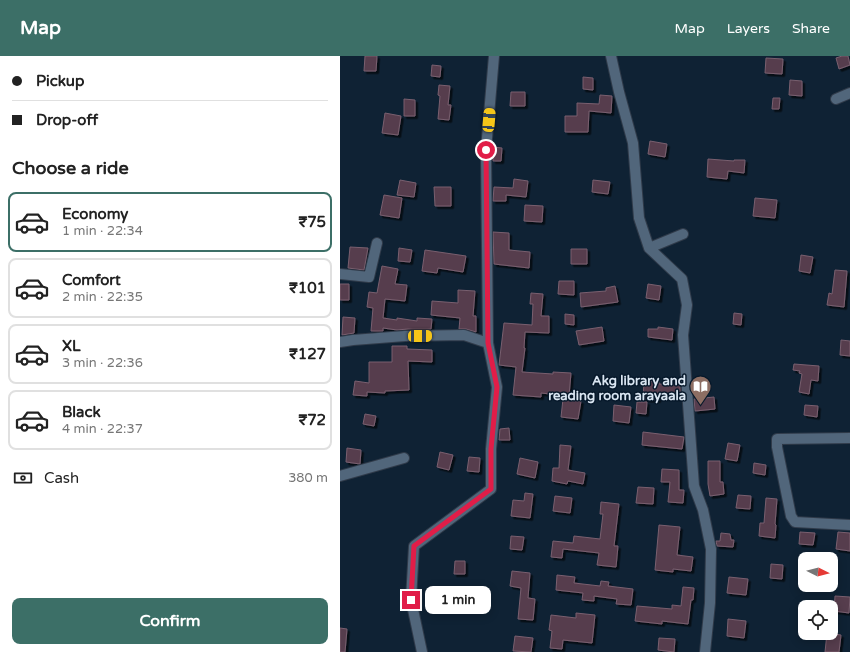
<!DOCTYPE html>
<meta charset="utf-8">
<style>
body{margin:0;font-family:"Varela Round",sans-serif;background:#f2f2f2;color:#222;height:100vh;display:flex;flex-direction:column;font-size:15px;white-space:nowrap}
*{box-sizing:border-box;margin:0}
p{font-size:13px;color:#767676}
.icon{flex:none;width:22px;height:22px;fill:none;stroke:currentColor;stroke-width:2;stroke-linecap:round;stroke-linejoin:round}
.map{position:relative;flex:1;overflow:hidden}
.side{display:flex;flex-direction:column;background:#fff;width:340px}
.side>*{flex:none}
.top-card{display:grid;align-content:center;height:88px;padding:0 12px;background:#fff}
.needle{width:26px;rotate:96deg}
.controls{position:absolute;left:458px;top:496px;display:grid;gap:8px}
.controls a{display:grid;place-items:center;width:40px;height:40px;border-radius:8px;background:#fff;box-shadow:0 2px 10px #0003;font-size:20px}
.end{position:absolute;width:18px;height:18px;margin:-9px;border:5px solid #e11d48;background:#fff;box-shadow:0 0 0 2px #fff}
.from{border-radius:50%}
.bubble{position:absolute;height:28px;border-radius:8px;background:#fff;box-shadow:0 2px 10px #0003;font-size:13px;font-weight:800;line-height:28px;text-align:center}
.car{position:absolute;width:12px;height:24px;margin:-12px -6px;border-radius:5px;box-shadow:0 0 3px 1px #0007;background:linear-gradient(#f5c518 24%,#345 0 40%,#f5c518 0 76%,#345 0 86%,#f5c518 0)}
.top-card b{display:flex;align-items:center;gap:14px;height:38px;font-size:15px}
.top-card b+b{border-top:1px solid #e0e0e0}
.top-card i{width:10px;height:10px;background:#222}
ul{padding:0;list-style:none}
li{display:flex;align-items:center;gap:12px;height:60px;margin:0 8px 6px;padding:0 4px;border:2px solid #e0e0e0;border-radius:8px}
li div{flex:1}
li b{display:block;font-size:15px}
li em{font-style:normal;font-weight:800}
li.current{border-color:#3c6f67}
li>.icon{width:36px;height:36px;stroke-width:1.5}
h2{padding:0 12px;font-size:18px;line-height:48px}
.pay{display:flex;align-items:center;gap:10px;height:44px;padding:0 12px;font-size:15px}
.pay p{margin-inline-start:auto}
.button{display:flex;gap:8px;margin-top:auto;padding:8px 12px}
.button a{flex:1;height:46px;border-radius:8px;background:#3c6f67;color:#fff;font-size:16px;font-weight:800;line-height:46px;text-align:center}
header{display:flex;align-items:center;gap:24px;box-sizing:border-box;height:56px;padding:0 20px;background:#3c6f67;color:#fff}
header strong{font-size:19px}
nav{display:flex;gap:22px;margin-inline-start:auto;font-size:14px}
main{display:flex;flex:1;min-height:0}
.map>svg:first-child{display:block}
.building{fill:#573e4d;stroke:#795f6f;filter:url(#shadow)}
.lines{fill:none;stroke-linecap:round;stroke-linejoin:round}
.street-casing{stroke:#303b4a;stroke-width:12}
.street{stroke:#51667b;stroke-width:10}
.route{stroke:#e11d48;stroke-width:5}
.labels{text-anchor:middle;stroke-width:3;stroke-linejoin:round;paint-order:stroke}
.poi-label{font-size:13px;font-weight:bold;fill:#dae6f2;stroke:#06182a;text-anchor:end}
</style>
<header>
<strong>Map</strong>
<nav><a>Map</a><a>Layers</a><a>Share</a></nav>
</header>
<main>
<section class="side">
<div class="top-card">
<b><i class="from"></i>Pickup</b>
<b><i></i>Drop-off</b>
</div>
<h2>Choose a ride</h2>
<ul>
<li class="current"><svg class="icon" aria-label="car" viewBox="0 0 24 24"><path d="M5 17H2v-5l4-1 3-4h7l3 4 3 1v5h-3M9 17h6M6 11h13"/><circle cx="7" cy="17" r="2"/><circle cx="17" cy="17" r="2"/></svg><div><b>Economy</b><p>1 min · 22:34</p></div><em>₹75</em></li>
<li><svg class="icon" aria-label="car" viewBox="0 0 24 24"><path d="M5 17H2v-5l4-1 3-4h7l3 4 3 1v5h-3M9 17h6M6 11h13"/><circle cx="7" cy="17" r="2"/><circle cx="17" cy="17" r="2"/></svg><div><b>Comfort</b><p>2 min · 22:35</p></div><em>₹101</em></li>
<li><svg class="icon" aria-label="car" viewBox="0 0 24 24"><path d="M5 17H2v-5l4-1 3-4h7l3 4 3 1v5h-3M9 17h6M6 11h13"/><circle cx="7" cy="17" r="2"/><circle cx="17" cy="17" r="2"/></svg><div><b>XL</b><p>3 min · 22:36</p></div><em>₹127</em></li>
<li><svg class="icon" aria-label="car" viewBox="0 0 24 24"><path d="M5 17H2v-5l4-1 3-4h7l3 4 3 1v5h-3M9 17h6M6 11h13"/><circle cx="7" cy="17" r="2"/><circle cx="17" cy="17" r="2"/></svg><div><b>Black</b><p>4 min · 22:37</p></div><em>₹72</em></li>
</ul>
<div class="pay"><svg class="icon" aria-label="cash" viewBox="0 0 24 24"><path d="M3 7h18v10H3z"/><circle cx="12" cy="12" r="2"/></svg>Cash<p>380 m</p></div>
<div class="button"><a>Confirm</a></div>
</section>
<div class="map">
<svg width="510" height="596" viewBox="0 0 510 596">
<defs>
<filter id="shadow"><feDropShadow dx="2.5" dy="2.5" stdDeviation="0" flood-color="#0009"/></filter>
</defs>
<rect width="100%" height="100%" fill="#0f2234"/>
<path class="building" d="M25,0H37L36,15H24Z
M502,0H508L510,9L499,13L496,2Z
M426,2L443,3L442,18L425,17Z
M92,9L101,10L100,21L91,20Z
M243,21L253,22V34L243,33Z
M450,24L462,25V40L449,39Z
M99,29L110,30L108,49H111L109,64L98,63L100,40L98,39Z
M171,36H185V50H170Z
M260,39L272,40L271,57L249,55L248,76H225V60H237V47L259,48Z
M433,42H440L439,53H432Z
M64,43L75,44V60H64Z
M45,57L61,60L58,79L42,77Z
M310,85L327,88L325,101L308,98Z
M153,91L162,92L161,105H153Z
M368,103L394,105V104H405L404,117L388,115L387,123L367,121Z
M174,123L188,125L186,141L166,139V145H153L154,131L173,132Z
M60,124L76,127L74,141L57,139Z
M253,124L270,126L268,138L252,136Z
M94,131H111V150H95Z
M44,139L62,142L59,162L40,159Z
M415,142L437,144L435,162L413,160Z
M185,149L203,150L202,166L184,165Z
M153,176L169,177V194L190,196L189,212L154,208Z
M10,191L28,192L24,214L8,212Z
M59,192L72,194L70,206L58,205Z
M231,193H247V208H231Z
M85,194L126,200L123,216L98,212L97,217L82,215Z
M461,199L473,201L470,217L459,215Z
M42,210L58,213L55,228L67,229L65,245L45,243L43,262L57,264V262L77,265V262L92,263L91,273H68L57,274L43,272V275H31L33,252L27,251L29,236L37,237Z
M495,214L507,215L504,251L487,249L489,237L492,238Z
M219,225H234V239L218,238Z
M0,228H9V244H0Z
M308,228L321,230L319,244L306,242Z
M275,230L278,246L241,251L240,237L266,235V232Z
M118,234L135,235L133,260H136V276L126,273H119L120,262L91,259L92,245L118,247Z
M191,237L203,238L201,260H209V277L185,276L184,292H185L182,316L213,318V316L231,317L229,340L201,337V341L173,339L176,311L159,309L164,267L192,269L193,248H190Z
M394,257L402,258L401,269L393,268Z
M225,258L234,259V269L225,268Z
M3,261L15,262L14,277L2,279Z
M262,271L264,285L239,289L236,275Z
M318,271L333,273L332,284L308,281V273H318Z
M501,284L510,285V300L500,299Z
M52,290H67V293L92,294V306L68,305L69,334L45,335V337L27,336V340L13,339L15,325L29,327V306H52Z
M454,308L479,310L478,325L471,324L469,338L459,336L462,318L459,317L460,315L453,314Z
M304,325L319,326V328L340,329V342L318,341V344L303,343Z
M374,341L375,353L355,355L354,343Z
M223,343L241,345L238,363L221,361Z
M297,346H307L306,358L296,357Z
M274,349L291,351L289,367L273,365Z
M465,349L478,350L477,361L464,359Z
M25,358L36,360L34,370L23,368Z
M169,372L170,384H159L160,373Z
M303,376L344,381L342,393L302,389Z
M388,387L400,389L397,405L385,403Z
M220,389L231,390L228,414L245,417L243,428L228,425L227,428L212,425L213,412H219Z
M7,392L21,394L20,408L6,406Z
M100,396L113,399L109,414L97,411Z
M129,401L140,402L139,416L127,415Z
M180,402L198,406L195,422L177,418Z
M368,405H380V426H383L384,438L370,440L368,428Z
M414,407L426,409L425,419L413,417Z
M322,413L339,414V434H344L343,447L328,446L330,426H321Z
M298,431L314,432L313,448L296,447Z
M185,437L193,438L190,462L171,460L173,444L184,445Z
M398,439L411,440L410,453L396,452Z
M215,440L232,442L230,457L213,455Z
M426,442L437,443L435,468L436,469L435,482L419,480L420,467H424Z
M261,446L279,448L274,490H278L276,511L257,509L259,497L223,493L222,502L211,501L213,485L233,487L234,480L260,483L263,458H260Z
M319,469L340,471L337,499L353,501L351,515L333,513V516L315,514Z
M460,476L475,477L473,489L459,488Z
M498,476L510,477V495L496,493Z
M381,477L390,478L391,484H394L393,491L377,490L376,485H380Z
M171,480L184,481L182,494L170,493Z
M115,505H125V518H114Z
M431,508L443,509L442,523L430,522Z
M172,515L190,517L188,542L195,543L193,564L178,563L181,532L170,530Z
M217,519L235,521L234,527L260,530L261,525L269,526L268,530L293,533L291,549L276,548L277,543L254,540V545L242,544L243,537L216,534Z
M389,521L408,523L406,539L387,537Z
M343,531L354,532L353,544H351L348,568L322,565V568L295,565L297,550L332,553V549L341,550Z
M495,540L510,541L509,557L494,555Z
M236,557L255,559L252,587L223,584L222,593L210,592L212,575L209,574L211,559L236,562Z
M388,563L406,565L404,582L387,580Z
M0,572L7,573L5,596H0Z
M487,577L501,579L499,596H485Z
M175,580L193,582L191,596L173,595Z
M319,582L335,583L334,596L318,594Z"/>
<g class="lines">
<defs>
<path id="street" d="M271,0L279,36L293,87L299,162L309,192L342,223L347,249L343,279L354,430L363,454L371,493L370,547L365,596
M496,43L510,37
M309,192L343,178
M0,218L29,221L37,187
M0,286L13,284L65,280L124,279L148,287L157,331L151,393V433L74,490L71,544L82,596
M148,287L146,94L154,0
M510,382L437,383V391L451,460L455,466L510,469
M0,420L64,402"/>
</defs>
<use href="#street" class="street-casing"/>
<use href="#street" class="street"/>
</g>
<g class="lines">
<path class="route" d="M71,544L74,490L151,433V393L157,331L148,287L146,94"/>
</g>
<defs>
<symbol id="library-pin" viewBox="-11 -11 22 30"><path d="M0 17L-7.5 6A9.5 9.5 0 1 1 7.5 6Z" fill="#8d6e63" stroke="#06182a"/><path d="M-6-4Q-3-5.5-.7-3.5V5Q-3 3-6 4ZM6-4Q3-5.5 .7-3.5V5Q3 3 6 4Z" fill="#fff"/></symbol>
</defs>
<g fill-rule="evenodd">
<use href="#library-pin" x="348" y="318" width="25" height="34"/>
</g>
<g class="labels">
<g class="poi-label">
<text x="346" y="329">Akg library and<tspan x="346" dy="15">reading room arayaala</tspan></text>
</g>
</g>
</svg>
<div class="controls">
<a><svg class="needle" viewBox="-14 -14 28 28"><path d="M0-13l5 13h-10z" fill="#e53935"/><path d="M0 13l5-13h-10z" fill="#767676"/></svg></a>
<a><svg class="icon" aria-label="locate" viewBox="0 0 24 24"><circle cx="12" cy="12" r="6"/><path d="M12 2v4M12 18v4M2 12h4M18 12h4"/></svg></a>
</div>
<i class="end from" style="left:146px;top:94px"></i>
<i class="end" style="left:71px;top:544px"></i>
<div class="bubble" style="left:85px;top:530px;width:66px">1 min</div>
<i class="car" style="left:149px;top:64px;rotate:5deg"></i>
<i class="car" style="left:80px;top:280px;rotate:89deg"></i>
</div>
</main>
